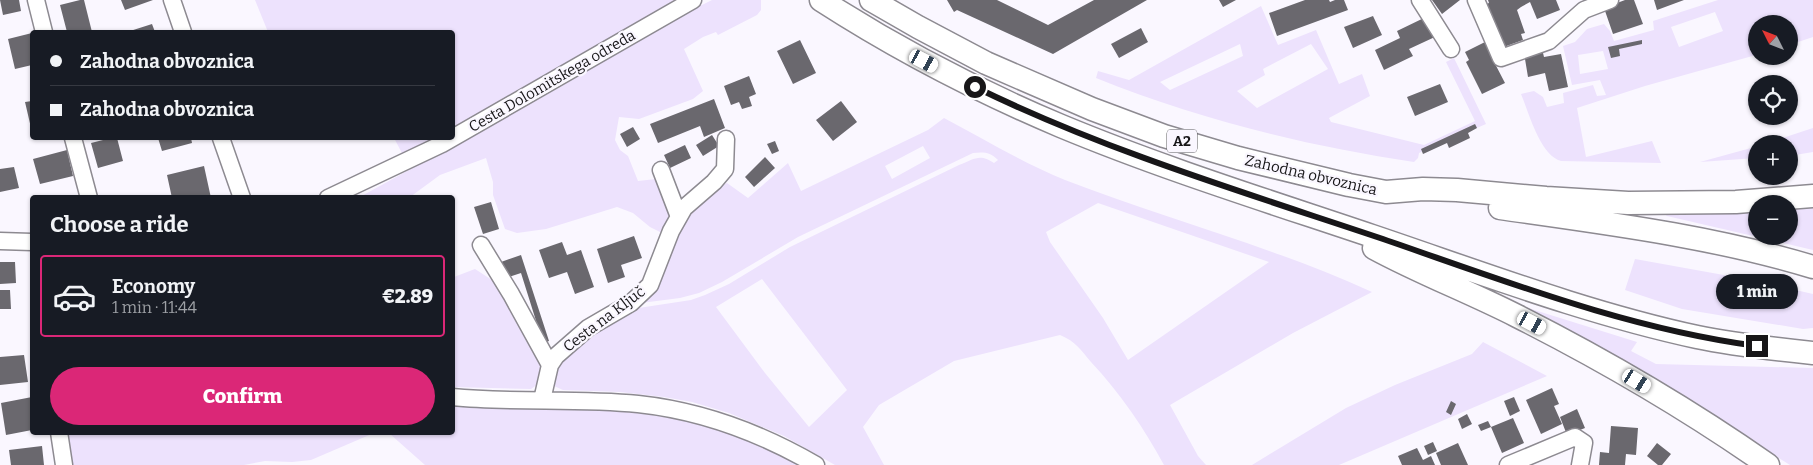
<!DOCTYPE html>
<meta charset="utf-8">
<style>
body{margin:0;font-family:Bitter,serif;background:#20242c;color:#f1f3f6;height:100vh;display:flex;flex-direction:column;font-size:19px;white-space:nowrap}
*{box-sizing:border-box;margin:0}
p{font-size:16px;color:#9ea1a6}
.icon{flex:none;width:28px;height:28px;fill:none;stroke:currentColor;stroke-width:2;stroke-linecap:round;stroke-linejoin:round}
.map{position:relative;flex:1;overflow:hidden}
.drawer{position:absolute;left:30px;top:195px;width:425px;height:240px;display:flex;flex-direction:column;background:#171b24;border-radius:5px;box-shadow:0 1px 4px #0004}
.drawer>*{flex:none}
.top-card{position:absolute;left:30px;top:30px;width:425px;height:110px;border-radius:5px;box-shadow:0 1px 4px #0004;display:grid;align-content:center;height:110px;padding:0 20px;background:#171b24}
.needle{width:32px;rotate:312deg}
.controls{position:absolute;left:1748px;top:15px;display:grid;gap:10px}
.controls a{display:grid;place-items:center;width:50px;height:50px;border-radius:50%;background:#171b24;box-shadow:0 1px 4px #0004;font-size:25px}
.end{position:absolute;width:22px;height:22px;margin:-11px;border:6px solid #171618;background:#fff;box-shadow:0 0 0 2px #fff}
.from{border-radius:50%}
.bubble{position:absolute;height:35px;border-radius:18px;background:#171b24;box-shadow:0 1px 4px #0004;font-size:16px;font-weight:800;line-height:35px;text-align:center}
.car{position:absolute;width:15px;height:30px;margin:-15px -8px;border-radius:6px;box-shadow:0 0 4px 1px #0007;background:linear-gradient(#fff 24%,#345 0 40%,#fff 0 76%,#345 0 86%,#fff 0)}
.top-card b{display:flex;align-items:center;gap:18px;height:48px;font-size:19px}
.top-card b+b{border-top:1px solid #363941}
.top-card i{width:12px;height:12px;background:#f1f3f6}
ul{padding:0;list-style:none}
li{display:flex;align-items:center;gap:15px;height:82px;margin:0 10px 8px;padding:0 10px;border:2px solid #363941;border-radius:5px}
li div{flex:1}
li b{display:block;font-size:19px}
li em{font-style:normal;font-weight:800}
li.current{border-color:#db2777}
li>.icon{width:45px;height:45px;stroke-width:1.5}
h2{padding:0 20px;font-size:22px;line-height:60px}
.button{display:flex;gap:10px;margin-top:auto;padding:10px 20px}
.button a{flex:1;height:58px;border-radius:30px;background:#db2777;color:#fff;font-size:20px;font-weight:800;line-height:58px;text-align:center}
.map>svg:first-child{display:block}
.green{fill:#ede2fd;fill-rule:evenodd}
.building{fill:#6a686e}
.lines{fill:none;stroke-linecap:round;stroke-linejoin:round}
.minor-casing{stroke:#8d8a91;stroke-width:19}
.highway-casing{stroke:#8d8a91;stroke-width:25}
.minor{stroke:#fff;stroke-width:16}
.highway{stroke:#fff;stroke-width:22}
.route{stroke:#171618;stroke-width:6}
.labels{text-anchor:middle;stroke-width:4.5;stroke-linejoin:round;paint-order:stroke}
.shield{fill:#faf7ff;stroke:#5b5a5d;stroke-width:1}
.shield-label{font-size:14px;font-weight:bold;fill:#171618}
.street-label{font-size:15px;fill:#171618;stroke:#faf7ff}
</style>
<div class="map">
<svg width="1813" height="465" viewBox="0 0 1813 465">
<rect width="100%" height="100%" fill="#faf7ff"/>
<path class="green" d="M255,0H675L453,128L452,32H268Z
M712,0H761V10L757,15L718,35L716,32L703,37L684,49L703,91L693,99L639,119L619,117L615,140L620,150L628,156L638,181L656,179L673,213L664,234L650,227L633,213L617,207L546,229L517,233L505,229L493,195V182L486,158L440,175L410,197L358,198L562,86L662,25Z
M1718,0H1813V37L1789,45V24H1756V55L1645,86L1577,108L1586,157L1652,141L1661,163L1561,161C1540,155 1529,113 1521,94L1534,91L1543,97L1547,107L1564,103L1563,93L1593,85L1597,96L1606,95L1600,80L1572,85L1563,46L1575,42L1587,29L1604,24L1610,31L1614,41L1654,30L1653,21ZM1715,12L1723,31L1679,47L1671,27ZM1603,51L1608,69L1580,74L1578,55Z
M1261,6L1278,45L1316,30L1339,84L1362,74L1370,96L1329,118L1331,122L1424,145L1475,121L1446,62L1454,58L1486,124L1419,153L1418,158L1414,162C1306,146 1198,119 1096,78L1098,71L1129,80ZM1240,44L1243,56L1170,90L1160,82ZM1311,44L1328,69L1257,108L1237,91L1265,75L1263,69Z
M944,118C984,139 1023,163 1065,180C1166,219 1274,247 1372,292L1293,333L1170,405L1198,456L1206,465H1164C1144,428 1120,393 1091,362C1081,350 1075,341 1060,335L954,361L879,405L863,427L884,465H835L784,436L729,413L692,402L664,397L620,392L563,390L554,386L552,380L556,368L570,351L589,335L632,309L691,300L705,295L729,284L790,247L959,165C974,159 980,153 994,163L998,160C990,152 984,152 973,153L798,237L722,282L699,293L680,298L641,303C662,260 681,204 727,183L748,198L788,163L801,191L928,130ZM923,146L930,158L892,179L885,166ZM1098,203L1269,262L1128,360L1103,318L1050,242L1046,232ZM762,279L847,390L809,427L765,373L716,307Z
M1813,128V152L1789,156V144H1764Z
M394,138H436L403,155Z
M1756,146V158L1700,162L1751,148Z
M1813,206V250L1667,216L1663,213L1756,211V236H1789V208Z
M1635,259L1757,281L1813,294V328L1803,329L1682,309L1625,290Z
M475,269L495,282L544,368L538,384L531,389L453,387L452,275L454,277Z
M1522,306L1637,342L1631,351L1656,364L1813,368V465H1790L1673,391Z
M1483,342L1547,376L1339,465H1252L1346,408L1395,385L1472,354Z
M453,406C494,409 536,408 578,409C654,411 733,425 799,465H425L390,434L381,433L452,432Z
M63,433H374L311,460L292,462L265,461L244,465H68Z"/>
<path class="building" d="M0,0H19L21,11L3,15Z
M80,0H84L92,32H67L60,5Z
M121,0H153L125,10Z
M947,0H997L1048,25L1094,0H1147L1053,54L957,10L954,12Z
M1219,0H1236L1223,7Z
M1305,0H1329L1330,2L1335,0H1344L1348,10L1277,36L1269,13Z
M1432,0H1460L1442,14Z
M1488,0H1556L1560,10L1537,19L1530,2L1521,7L1517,10L1525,33L1521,34L1523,40L1501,48L1484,5L1489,3Z
M1625,0H1634L1643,24L1613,34L1604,8Z
M1654,0H1684L1657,10Z
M1373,16L1382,35L1353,48L1344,27Z
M1428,16L1437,36L1409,49L1413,56L1384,70L1375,50L1400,38L1397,31Z
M152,24L155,32H127Z
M1141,28L1148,42L1119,58L1111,44Z
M32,33V65L15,69L8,39Z
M800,40L816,73L793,84L777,51Z
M1642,40V44L1619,49L1620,56L1611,58L1608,47Z
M1487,41L1492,58L1505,83L1482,94L1466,62L1469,60L1465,52Z
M1542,49L1544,57L1561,54L1568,87L1549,91L1545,73L1528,77L1524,53Z
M749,76L756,94L749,97L752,106L742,109L739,102L731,105L724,86Z
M1440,84L1448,102L1415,116L1407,97Z
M714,99L725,128L704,137L700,126L658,143L650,124Z
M32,101V132L25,102Z
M841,101L857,122L833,141L816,120Z
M1475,124L1477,128L1468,133L1470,138L1449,148L1447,143L1423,154L1421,149Z
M633,127L640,139L627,147L620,134Z
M712,135L719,146L703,156L696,145Z
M111,138H117L123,161L98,168L91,143Z
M158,138H191L192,143L162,151Z
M775,141L779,151L772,154L767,144Z
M685,145L691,158L670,168L664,155Z
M67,150L73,176L40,184L33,159Z
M765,157L775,168L754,187L745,177Z
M204,166L211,198H172L167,175Z
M14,167L19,188L0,192V169Z
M491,202L499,229L483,234L474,207Z
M634,236L642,258L621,265L625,277L608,283L597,249Z
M562,242L567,255L581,250L594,287L575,294L567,272L549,278L539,250Z
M521,255L549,341L543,343L521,273L506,278L501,262Z
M0,262H15L16,283L0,284Z
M0,290H10L11,309H0Z
M24,355L28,382L0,385V357Z
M1552,388L1559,404L1554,406L1562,424L1541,434L1526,400Z
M32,397V430L6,435L1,403Z
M1514,397L1520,411L1510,416L1504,401Z
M1451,401L1456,404L1451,415L1446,412Z
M1577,409L1585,428L1567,435L1560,417Z
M1467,414L1472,424L1462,429L1458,419Z
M1513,418L1524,443L1502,453L1491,427Z
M1488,421L1491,427L1481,431L1478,425Z
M1611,426L1638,428L1636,455L1626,454L1625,465H1599L1600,452L1609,453Z
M1433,442L1437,451L1428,455L1424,446Z
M1458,443L1468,465H1441L1436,453Z
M1657,443L1671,454L1662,465H1658L1647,456Z
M42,446L44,465H11L9,450Z
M1417,448L1423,460L1431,456L1435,465H1402L1398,456Z"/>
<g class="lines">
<defs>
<path id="minor" d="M36,0L44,32
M172,0L183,32
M1420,0L1451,49
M1476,0L1501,58L1549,41L1584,10L1610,0
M73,138L89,198
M221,138L242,198
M661,170L679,217
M328,198L442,144L693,0
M0,241L32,242
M481,245L511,294L550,365
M452,397C514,403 577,398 638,404C703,411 761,433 816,465
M542,400L550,365L556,356L588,328L631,303L650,285L671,231L684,208L714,182L725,169L726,139
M59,432L64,465
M1508,465L1575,437L1584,443L1580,465"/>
<path id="highway" d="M821,0C897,49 978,91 1061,126C1162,168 1268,201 1372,236C1479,272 1586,313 1697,337C1735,345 1774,349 1813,353
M871,0L918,27L986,63L1092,109L1164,136L1238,158L1349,185L1386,192L1423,189L1457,190L1546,198L1628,203L1736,202L1813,196
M1500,208C1605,223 1711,236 1813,267
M1374,248C1420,273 1470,292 1517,316C1604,360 1688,409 1768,465"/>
</defs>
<use href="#minor" class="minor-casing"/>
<use href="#highway" class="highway-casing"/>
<use href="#minor" class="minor"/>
<use href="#highway" class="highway"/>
</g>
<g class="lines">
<path class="route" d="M975,87C1106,151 1246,193 1383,239C1505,281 1628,329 1757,346"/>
</g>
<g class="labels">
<rect class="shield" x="1167" y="129.5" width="30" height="23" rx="4"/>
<g class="shield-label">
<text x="1182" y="146">A2</text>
</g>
<g class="street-label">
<text transform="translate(552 81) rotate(-30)" y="5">Cesta Dolomitskega odreda</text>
<text transform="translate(1311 175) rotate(13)" y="5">Zahodna obvoznica</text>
<text transform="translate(604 319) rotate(-37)" y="5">Cesta na Ključ</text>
</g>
</g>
</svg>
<div class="controls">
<a><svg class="needle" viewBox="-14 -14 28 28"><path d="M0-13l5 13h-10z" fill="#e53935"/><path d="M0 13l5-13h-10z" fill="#9ea1a6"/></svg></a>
<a><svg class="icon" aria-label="locate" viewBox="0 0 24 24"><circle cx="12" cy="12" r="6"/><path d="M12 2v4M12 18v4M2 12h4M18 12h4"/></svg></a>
<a>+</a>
<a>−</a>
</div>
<i class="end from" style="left:975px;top:87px"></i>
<i class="end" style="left:1757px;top:346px"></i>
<div class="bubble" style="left:1716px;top:274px;width:82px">1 min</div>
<i class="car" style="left:924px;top:61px;rotate:118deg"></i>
<i class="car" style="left:1532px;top:323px;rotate:118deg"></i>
<i class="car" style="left:1637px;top:381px;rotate:121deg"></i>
<div class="top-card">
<b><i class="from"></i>Zahodna obvoznica</b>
<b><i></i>Zahodna obvoznica</b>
</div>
<section class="drawer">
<h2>Choose a ride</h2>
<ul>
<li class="current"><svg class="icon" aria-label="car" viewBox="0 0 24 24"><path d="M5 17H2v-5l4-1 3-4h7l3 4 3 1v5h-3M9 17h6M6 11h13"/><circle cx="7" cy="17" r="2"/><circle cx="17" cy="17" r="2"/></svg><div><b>Economy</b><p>1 min · 11:44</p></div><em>€2.89</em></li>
</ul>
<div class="button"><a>Confirm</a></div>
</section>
</div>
